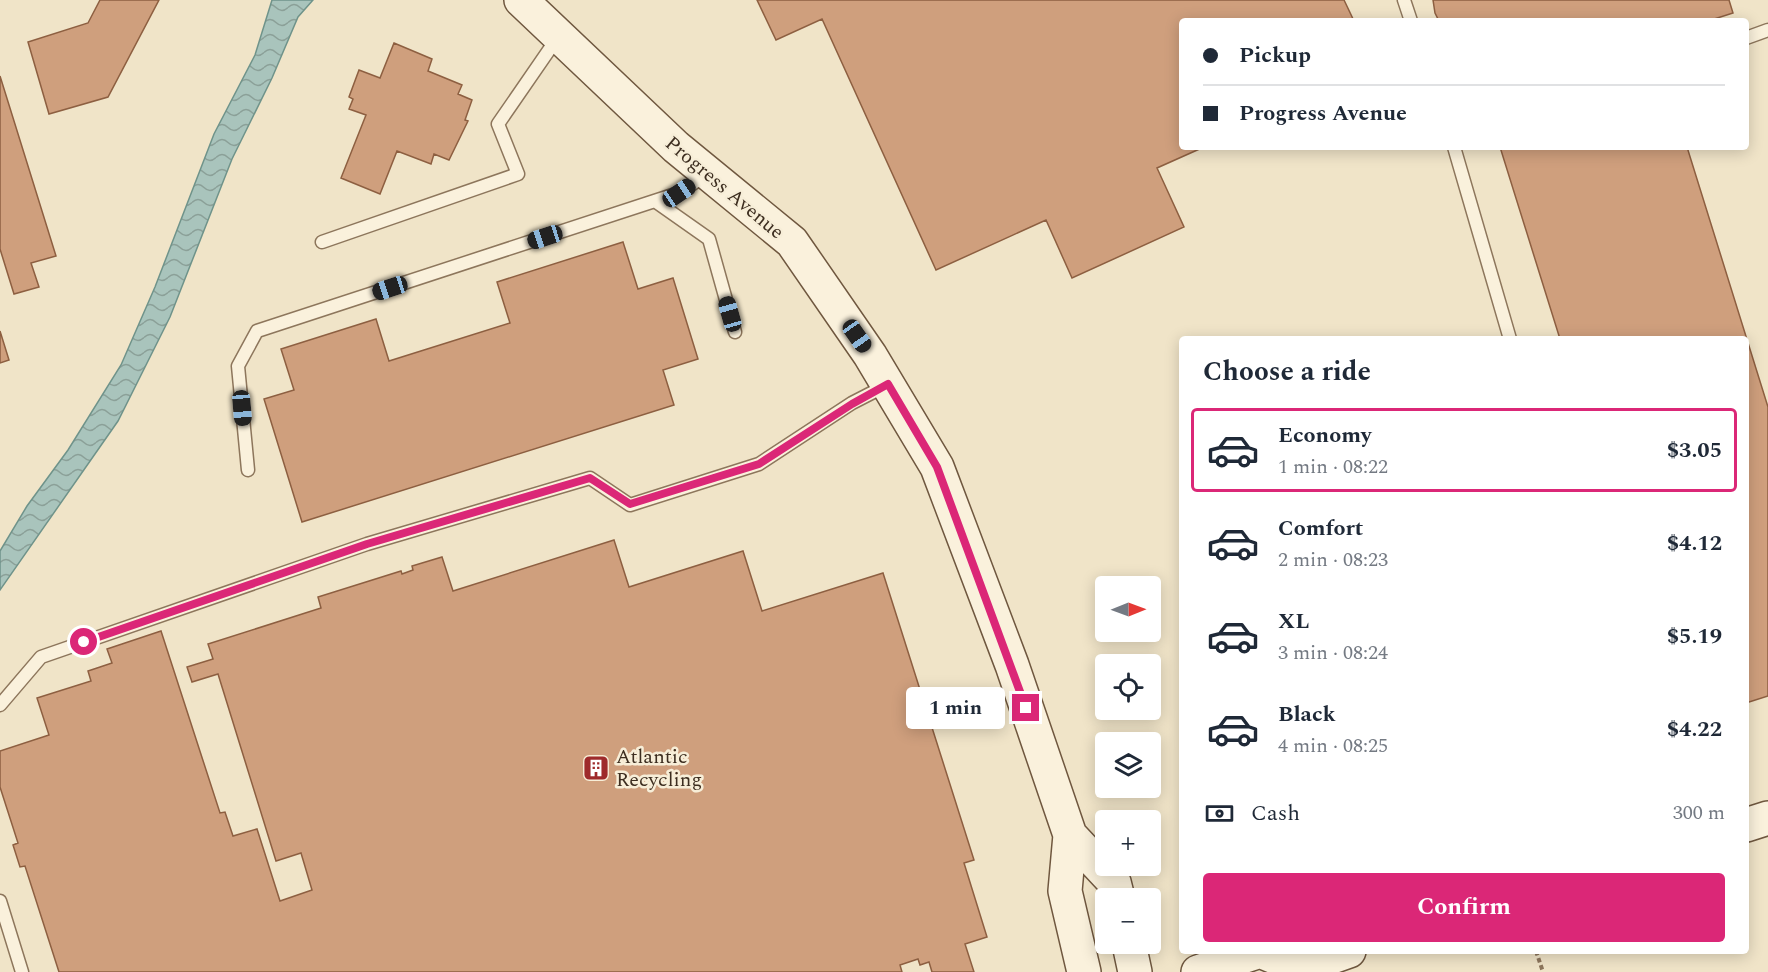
<!DOCTYPE html>
<meta charset="utf-8">
<style>
body{margin:0;font-family:Spectral,serif;background:#f2f2f3;color:#1f2937;height:100vh;display:flex;flex-direction:column;font-size:22px;white-space:nowrap}
*{box-sizing:border-box;margin:0}
p{font-size:20px;color:#747a83}
.icon{flex:none;width:33px;height:33px;fill:none;stroke:currentColor;stroke-width:2;stroke-linecap:round;stroke-linejoin:round}
.map{position:relative;flex:1;overflow:hidden}
.side{position:absolute;left:1179px;top:336px;width:570px;height:618px;display:flex;flex-direction:column;background:#fff;border-radius:6px;box-shadow:0 3px 15px #0003}
.side>*{flex:none}
.top-card{position:absolute;left:1179px;top:18px;width:570px;height:132px;border-radius:6px;box-shadow:0 3px 15px #0003;display:grid;align-content:center;height:132px;padding:0 24px;background:#fff}
.needle{width:39px;rotate:89deg}
.tools{position:absolute;left:1095px;top:576px;display:grid;gap:12px}
.tools a{display:grid;place-items:center;width:66px;height:66px;border-radius:6px;background:#fff;box-shadow:0 3px 15px #0003;font-size:30px}
.end{position:absolute;width:27px;height:27px;margin:-14px;border:8px solid #db2777;background:#fff;box-shadow:0 0 0 3px #fff}
.from{border-radius:50%}
.bubble{position:absolute;height:42px;border-radius:6px;background:#fff;box-shadow:0 3px 15px #0003;font-size:20px;font-weight:700;line-height:42px;text-align:center}
.car{position:absolute;width:18px;height:36px;margin:-18px -9px;border-radius:8px;box-shadow:0 0 4px 2px #0007;background:linear-gradient(#222 24%,#8ab4d8 0 40%,#222 0 76%,#8ab4d8 0 86%,#222 0)}
.top-card b{display:flex;align-items:center;gap:21px;height:57px;font-size:22px}
.top-card b+b{border-top:2px solid #e0e1e3}
.top-card i{width:15px;height:15px;background:#1f2937}
ul{padding:0;list-style:none}
li{display:flex;align-items:center;gap:18px;height:84px;margin:0 12px 9px;padding:0 12px;border:3px solid transparent;border-radius:6px}
li div{flex:1}
li b{display:block;font-size:22px}
li em{font-style:normal;font-weight:700}
li.current{border-color:#db2777}
li>.icon{width:54px;height:54px;stroke-width:1.5}
h2{padding:0 24px;font-size:27px;line-height:72px}
.pay{display:flex;align-items:center;gap:15px;height:66px;padding:0 24px;font-size:22px}
.pay p{margin-inline-start:auto}
.button{display:flex;gap:12px;margin-top:auto;padding:12px 24px}
.button a{flex:1;height:69px;border-radius:6px;background:#db2777;color:#fff;font-size:24px;font-weight:700;line-height:69px;text-align:center}
.map>svg:first-child{display:block}
.water{fill:url(#water-waves);stroke:#6f938a;stroke-width:1.5}
.building{fill:#cf9f7d;stroke:#8d5f41;stroke-width:1.5}
.lines{fill:none;stroke-linecap:round;stroke-linejoin:round}
.lane-casing{stroke:#8d765c;stroke-width:15}
.secondary-casing{stroke:#6f573f;stroke-width:36}
.path{stroke:#8d765c;stroke-width:4;stroke-dasharray:4.5 3;stroke-linecap:butt}
.lane{stroke:#faf1dc;stroke-width:12}
.secondary{stroke:#faf1dc;stroke-width:33}
.route{stroke:#db2777;stroke-width:8}
.labels{text-anchor:middle;stroke-width:5;stroke-linejoin:round;paint-order:stroke}
.street-label{font-size:20px;fill:#3d2e20;stroke:#f7eed8}
.poi-label{font-size:20px;fill:#3d2e20;stroke:#f7eed8;text-anchor:start}
</style>
<div class="map">
<svg width="1768" height="972" viewBox="0 0 1768 972">
<defs>
<pattern id="water-waves" width="16" height="10" patternUnits="userSpaceOnUse" patternTransform="scale(1.5)"><rect width="16" height="10" fill="#a9c4bc"/><path d="M0 5q4-4 8 0t8 0" fill="none" stroke="#8ba098"/></pattern>
</defs>
<rect width="100%" height="100%" fill="#f0e4c8"/>
<path class="water" d="M272,0H313L298,17L272,78L232,159L170,317L118,421L0,590V551L27,506L68,450L121,365L155,287L214,134L255,55Z"/>
<path class="building" d="M100,0H159L108,97L49,114L28,42L88,23Z
M757,0H1344L1354,21H1182V147H1204L1157,168L1184,227L1072,278L1046,220L936,270L822,19L776,40Z
M1433,0H1729L1733,13L1708,21H1439L1435,13Z
M394,43L432,59L428,71L462,85L458,94L472,100L465,120L468,121L449,160L434,154L431,164L397,151L380,194L341,178L366,115L349,109L353,99L349,97L359,70L380,78Z
M0,76L56,256L31,263L39,287L14,294L0,249Z
M1500,147H1687L1768,407V696L1746,703V339H1560Z
M623,242L638,289L673,278L698,359L663,370L674,405L302,522L264,399L294,390L281,349L376,319L389,361L510,323L497,282Z
M0,331L9,360L0,363Z
M614,540L629,587L743,551L762,611L883,573L974,860L964,863L987,937L965,944L974,972H932L929,962L920,965L918,959L900,965L902,972H59L25,866L20,867L13,845L18,843L0,787V751L49,735L37,698L91,681L88,671L112,663L107,649L161,631L220,813L225,812L233,836L257,829L280,901L312,890L301,853L276,861L218,674L192,682L187,667L213,659L208,644L321,608L318,597L401,571L402,574L413,570L412,566L442,557L453,591Z"/>
<g class="lines">
<defs>
<path id="lane" d="M1404,0L1411,21
M1746,38L1768,30
M1454,147L1510,339
M655,201L709,239L735,332
M322,242L518,174L498,124L558,37
M248,470L238,366L257,331L679,193L707,174
M0,705L41,657L367,544L590,478L630,505L759,464L852,403L887,385
M0,901L22,972"/>
<path id="secondary" d="M521,0L676,147L792,242L870,355L937,467L1012,665L1070,835L1114,882L1118,898
M1746,825L1768,818
M1070,835L1065,891L1084,972
M1129,944L1135,972
M1198,972L1260,951L1301,968
M1298,972L1301,968L1349,951"/>
</defs>
<use href="#lane" class="lane-casing"/>
<use href="#secondary" class="secondary-casing"/>
<path class="path" d="M1536,951L1543,972"/>
<use href="#lane" class="lane"/>
<use href="#secondary" class="secondary"/>
</g>
<g class="lines">
<path class="route" d="M84,642L367,544L590,478L630,504L759,464L852,404L888,384L937,467L1026,708"/>
</g>
<defs>
<symbol id="building-square" viewBox="-11 -11 22 22"><rect x="-9" y="-9" width="18" height="18" rx="4" fill="#9e2a2b" stroke="#f7eed8"/><path d="M-4-6H4V6H1V3H-1V6H-4ZM-2.5-4.3h1.7v1.8h-1.7ZM.8-4.3h1.7v1.8H.8ZM-2.5-1h1.7V.8h-1.7ZM.8-1h1.7V.8H.8Z" fill="#fff"/></symbol>
</defs>
<g fill-rule="evenodd">
<use href="#building-square" x="581" y="753" width="30" height="30"/>
</g>
<g class="labels">
<g class="street-label">
<text transform="translate(725 187) rotate(40)" y="7">Progress Avenue</text>
</g>
<g class="poi-label">
<text x="616" y="763">Atlantic<tspan x="616" dy="23">Recycling</tspan></text>
</g>
</g>
</svg>
<div class="tools">
<a><svg class="needle" viewBox="-14 -14 28 28"><path d="M0-13l5 13h-10z" fill="#e53935"/><path d="M0 13l5-13h-10z" fill="#747a83"/></svg></a>
<a><svg class="icon" aria-label="locate" viewBox="0 0 24 24"><circle cx="12" cy="12" r="6"/><path d="M12 2v4M12 18v4M2 12h4M18 12h4"/></svg></a>
<a><svg class="icon" aria-label="layers" viewBox="0 0 24 24"><path d="M12 4l9 5-9 5-9-5zM3 14l9 5 9-5"/></svg></a>
<a>+</a>
<a>−</a>
</div>
<i class="end from" style="left:84px;top:642px"></i>
<i class="end" style="left:1026px;top:708px"></i>
<div class="bubble" style="left:906px;top:687px;width:99px">1 min</div>
<i class="car" style="left:679px;top:193px;rotate:56deg"></i>
<i class="car" style="left:545px;top:237px;rotate:252deg"></i>
<i class="car" style="left:390px;top:288px;rotate:252deg"></i>
<i class="car" style="left:730px;top:314px;rotate:344deg"></i>
<i class="car" style="left:857px;top:336px;rotate:145deg"></i>
<i class="car" style="left:242px;top:408px;rotate:175deg"></i>
<div class="top-card">
<b><i class="from"></i>Pickup</b>
<b><i></i>Progress Avenue</b>
</div>
<section class="side">
<h2>Choose a ride</h2>
<ul>
<li class="current"><svg class="icon" aria-label="car" viewBox="0 0 24 24"><path d="M5 17H2v-5l4-1 3-4h7l3 4 3 1v5h-3M9 17h6M6 11h13"/><circle cx="7" cy="17" r="2"/><circle cx="17" cy="17" r="2"/></svg><div><b>Economy</b><p>1 min · 08:22</p></div><em>$3.05</em></li>
<li><svg class="icon" aria-label="car" viewBox="0 0 24 24"><path d="M5 17H2v-5l4-1 3-4h7l3 4 3 1v5h-3M9 17h6M6 11h13"/><circle cx="7" cy="17" r="2"/><circle cx="17" cy="17" r="2"/></svg><div><b>Comfort</b><p>2 min · 08:23</p></div><em>$4.12</em></li>
<li><svg class="icon" aria-label="car" viewBox="0 0 24 24"><path d="M5 17H2v-5l4-1 3-4h7l3 4 3 1v5h-3M9 17h6M6 11h13"/><circle cx="7" cy="17" r="2"/><circle cx="17" cy="17" r="2"/></svg><div><b>XL</b><p>3 min · 08:24</p></div><em>$5.19</em></li>
<li><svg class="icon" aria-label="car" viewBox="0 0 24 24"><path d="M5 17H2v-5l4-1 3-4h7l3 4 3 1v5h-3M9 17h6M6 11h13"/><circle cx="7" cy="17" r="2"/><circle cx="17" cy="17" r="2"/></svg><div><b>Black</b><p>4 min · 08:25</p></div><em>$4.22</em></li>
</ul>
<div class="pay"><svg class="icon" aria-label="cash" viewBox="0 0 24 24"><path d="M3 7h18v10H3z"/><circle cx="12" cy="12" r="2"/></svg>Cash<p>300 m</p></div>
<div class="button"><a>Confirm</a></div>
</section>
</div>
